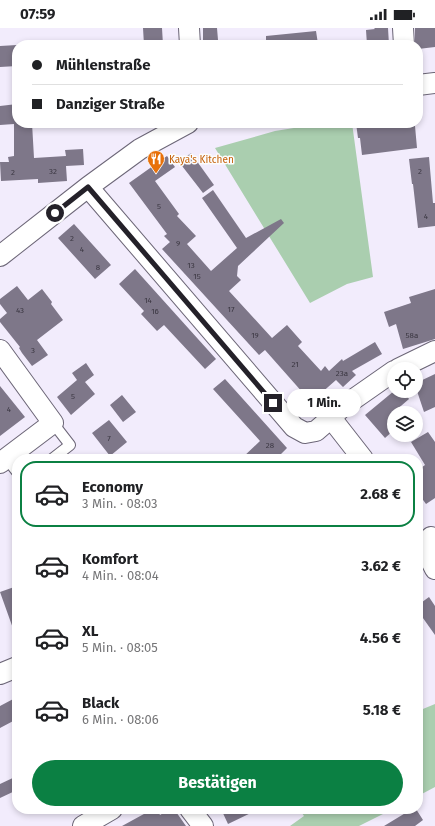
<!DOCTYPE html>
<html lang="de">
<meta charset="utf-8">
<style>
body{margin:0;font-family:"Fira Sans",sans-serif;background:#f6f6f6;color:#202124;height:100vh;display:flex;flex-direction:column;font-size:15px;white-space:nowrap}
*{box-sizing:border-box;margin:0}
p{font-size:13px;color:#757577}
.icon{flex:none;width:22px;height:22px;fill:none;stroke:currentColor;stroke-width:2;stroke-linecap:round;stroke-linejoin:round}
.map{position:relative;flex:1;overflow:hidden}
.details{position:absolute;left:12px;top:426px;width:411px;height:360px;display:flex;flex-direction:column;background:#fff;border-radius:16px;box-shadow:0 2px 6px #0003}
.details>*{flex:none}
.hud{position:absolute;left:12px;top:12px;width:411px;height:88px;border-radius:16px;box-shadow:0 2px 6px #0003;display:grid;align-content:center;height:88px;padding:0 20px;background:#fff}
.controls{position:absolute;left:387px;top:334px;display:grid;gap:8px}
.controls a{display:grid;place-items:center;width:36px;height:36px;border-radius:50%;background:#fff;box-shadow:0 2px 6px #0003;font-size:20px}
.end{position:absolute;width:18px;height:18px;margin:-9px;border:5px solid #242129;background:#fff;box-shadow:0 0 0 2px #fff}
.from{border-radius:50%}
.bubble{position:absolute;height:28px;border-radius:14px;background:#fff;box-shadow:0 2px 6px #0003;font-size:13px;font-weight:700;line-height:28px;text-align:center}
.hud b{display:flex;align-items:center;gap:14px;height:38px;font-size:15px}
.hud b+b{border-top:1px solid #e0e0e0}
.hud i{width:10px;height:10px;background:#202124}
ul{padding:7px 0 0;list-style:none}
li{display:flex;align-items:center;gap:12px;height:66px;margin:0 8px 6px;padding:0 12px;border:2px solid transparent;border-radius:16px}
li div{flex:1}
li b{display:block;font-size:15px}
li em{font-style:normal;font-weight:700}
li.active{border-color:#0b8043}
li>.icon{width:36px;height:36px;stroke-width:1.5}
.button{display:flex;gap:8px;margin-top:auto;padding:8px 20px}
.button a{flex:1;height:46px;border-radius:24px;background:#0b8043;color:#fff;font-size:16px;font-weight:700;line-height:46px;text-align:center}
.status{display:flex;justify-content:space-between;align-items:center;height:28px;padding:0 20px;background:#fff;direction:ltr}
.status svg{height:11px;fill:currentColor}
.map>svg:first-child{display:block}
.green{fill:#aaceaf}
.building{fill:#7e7789}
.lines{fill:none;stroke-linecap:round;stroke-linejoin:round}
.service-casing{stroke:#6c6677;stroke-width:12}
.minor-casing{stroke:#6c6677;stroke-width:22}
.service{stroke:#fff;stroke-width:10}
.minor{stroke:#fff;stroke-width:20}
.route{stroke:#242129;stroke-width:5}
.labels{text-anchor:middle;stroke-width:3;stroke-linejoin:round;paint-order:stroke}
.number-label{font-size:8px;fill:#3a3641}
.food-label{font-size:10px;fill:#c56008;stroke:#fcfcfc;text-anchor:start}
</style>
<div class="status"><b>07:59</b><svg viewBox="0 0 49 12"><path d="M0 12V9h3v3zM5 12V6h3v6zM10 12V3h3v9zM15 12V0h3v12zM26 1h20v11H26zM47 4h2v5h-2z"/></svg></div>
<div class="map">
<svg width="435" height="798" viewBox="0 0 435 798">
<rect width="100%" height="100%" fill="#f2ecfc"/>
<path class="green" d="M325,95H352L373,249L347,256L310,275L215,120L275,103Z
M435,676V759L418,768V683Z
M299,781H393L359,798H290L304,788Z"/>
<path class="building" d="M143,0H162L163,17H144Z
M203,0H217L218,12L203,13Z
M374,0H388L389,17H367L366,2L375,1Z
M415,0H435V19L418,21V17H415Z
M316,3L318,16L308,17H266V8Z
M17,17V38L0,39V18Z
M17,76V95H32L34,130L66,128L65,122L83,121L84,137L66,138L67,153L38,155V151L1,153L0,134H9L8,129L14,128V96L0,97V78Z
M356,95H413L414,98H415L417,120L362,127L360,110H358Z
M191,125L214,157L203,165L179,134Z
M167,128L175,139L155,153L179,186L177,188L196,208L187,216L211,243L237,220L202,170L213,162L246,210L281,191L284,195L238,238L237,248L241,252L229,263L272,310L287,297L302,314L298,318L321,343L325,338L329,343L342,331L343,333L375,314L382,326L352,343L356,347L343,359L336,352L311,374L265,322L259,327L162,221L170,214L164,208L167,206L129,155Z
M429,129L433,175H435V198L418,200L413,156H412L409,131Z
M74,196L111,237L95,251L58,210Z
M135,241L216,331L205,341L164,297L157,303L141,286L144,283L119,256Z
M17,258L28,272L42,261L52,274L51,276L63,292L37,312L48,327L32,338L22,325L19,320L20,319L0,294V291L7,285L0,276V271Z
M435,261V311L403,321L396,296L389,299L384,284L411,275L409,269Z
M86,335L94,347L85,354L95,366L71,387L57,369L77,352L72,345Z
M435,346V379L424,384L416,360V355Z
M225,351L287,420L276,431L272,426L266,431H241L260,413L213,361Z
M0,358L25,389L0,408Z
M394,363H404L409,371L394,384V402L385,410L365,387Z
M122,367L136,384L123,394L110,377Z
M109,392L127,414L110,428L92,405Z
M428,404L435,414V470L426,476L418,465V442L425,437L411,414Z
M17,558V606H15L0,564Z
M429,569L435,578V607L418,583V577Z
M17,669V691L0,700V678Z
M17,748V762L0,770V756Z
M153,781H157L160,787L170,781H174L186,798H122Z
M221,781H259L228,796Z
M412,781H416L423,792L415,798H384Z"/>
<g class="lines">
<defs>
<path id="service" d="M6,430L17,444
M52,431L70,417L53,395"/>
<path id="minor" d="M189,0L190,17
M403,0L404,17
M418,57L435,55
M88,159L294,399L305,405L316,403L331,390L341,380L394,343
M0,228L88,159L140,121L188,95
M0,322L53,395L0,435
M398,341L435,323
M331,390L363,431
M431,509L432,535L435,541
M0,646L17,639
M190,781L203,798
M83,798L112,781"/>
</defs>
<use href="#service" class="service-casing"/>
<use href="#minor" class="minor-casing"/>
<use href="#service" class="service"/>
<use href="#minor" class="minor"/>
</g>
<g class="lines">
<path class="route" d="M55,185L88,159L273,375"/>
</g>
<defs>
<symbol id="restaurant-pin" viewBox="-11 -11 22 30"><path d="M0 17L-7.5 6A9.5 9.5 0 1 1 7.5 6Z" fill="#e8710a" stroke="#fcfcfc"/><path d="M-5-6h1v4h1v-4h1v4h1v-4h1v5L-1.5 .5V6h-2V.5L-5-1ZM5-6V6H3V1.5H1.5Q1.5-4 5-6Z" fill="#fff"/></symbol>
</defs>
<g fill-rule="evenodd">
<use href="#restaurant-pin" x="146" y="121" width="20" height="27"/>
</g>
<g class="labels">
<g class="number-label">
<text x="53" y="146">32</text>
<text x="420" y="146">2</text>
<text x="13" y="147">2</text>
<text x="159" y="181">5</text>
<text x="426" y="191">4</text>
<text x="72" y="213">2</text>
<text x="178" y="218">9</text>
<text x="82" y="224">4</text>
<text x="191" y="240">13</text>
<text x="98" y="242">8</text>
<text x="197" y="251">15</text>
<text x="148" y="275">14</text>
<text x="231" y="284">17</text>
<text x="20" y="285">43</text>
<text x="155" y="286">16</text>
<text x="255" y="310">19</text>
<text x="412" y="310">58a</text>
<text x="33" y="325">3</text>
<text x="295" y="339">21</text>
<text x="342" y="348">23a</text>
<text x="73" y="371">5</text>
<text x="9" y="384">4</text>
<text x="109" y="413">7</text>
<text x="270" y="420">28</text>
</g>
<g class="food-label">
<text x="169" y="135">Kaya's Kitchen</text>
</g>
</g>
</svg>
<div class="controls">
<a><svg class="icon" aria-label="locate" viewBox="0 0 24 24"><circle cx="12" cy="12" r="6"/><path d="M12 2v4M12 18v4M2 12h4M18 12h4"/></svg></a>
<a><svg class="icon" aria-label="layers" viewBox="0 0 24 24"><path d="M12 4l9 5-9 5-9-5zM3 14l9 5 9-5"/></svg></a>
</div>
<i class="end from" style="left:55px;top:185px"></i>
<i class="end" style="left:273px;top:375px"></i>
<div class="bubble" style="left:287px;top:361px;width:74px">1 Min.</div>
<div class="hud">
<b><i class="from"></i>Mühlenstraße</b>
<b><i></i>Danziger Straße</b>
</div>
<section class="details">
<ul>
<li class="active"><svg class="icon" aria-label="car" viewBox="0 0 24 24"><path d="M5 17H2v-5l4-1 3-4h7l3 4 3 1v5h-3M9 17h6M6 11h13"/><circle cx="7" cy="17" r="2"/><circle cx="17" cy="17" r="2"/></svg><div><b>Economy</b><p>3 Min. · 08:03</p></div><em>2.68 €</em></li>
<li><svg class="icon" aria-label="car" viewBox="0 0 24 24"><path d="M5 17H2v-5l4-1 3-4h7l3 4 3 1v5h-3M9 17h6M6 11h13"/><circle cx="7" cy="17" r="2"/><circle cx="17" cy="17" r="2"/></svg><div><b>Komfort</b><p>4 Min. · 08:04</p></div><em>3.62 €</em></li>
<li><svg class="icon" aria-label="car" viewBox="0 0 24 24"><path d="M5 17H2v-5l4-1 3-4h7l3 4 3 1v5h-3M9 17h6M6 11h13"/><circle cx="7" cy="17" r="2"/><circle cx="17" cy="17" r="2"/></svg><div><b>XL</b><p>5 Min. · 08:05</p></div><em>4.56 €</em></li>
<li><svg class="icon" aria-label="car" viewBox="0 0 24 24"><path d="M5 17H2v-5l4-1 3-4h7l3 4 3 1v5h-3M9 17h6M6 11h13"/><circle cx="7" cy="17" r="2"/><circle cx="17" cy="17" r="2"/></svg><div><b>Black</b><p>6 Min. · 08:06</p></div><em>5.18 €</em></li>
</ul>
<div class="button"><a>Bestätigen</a></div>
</section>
</div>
